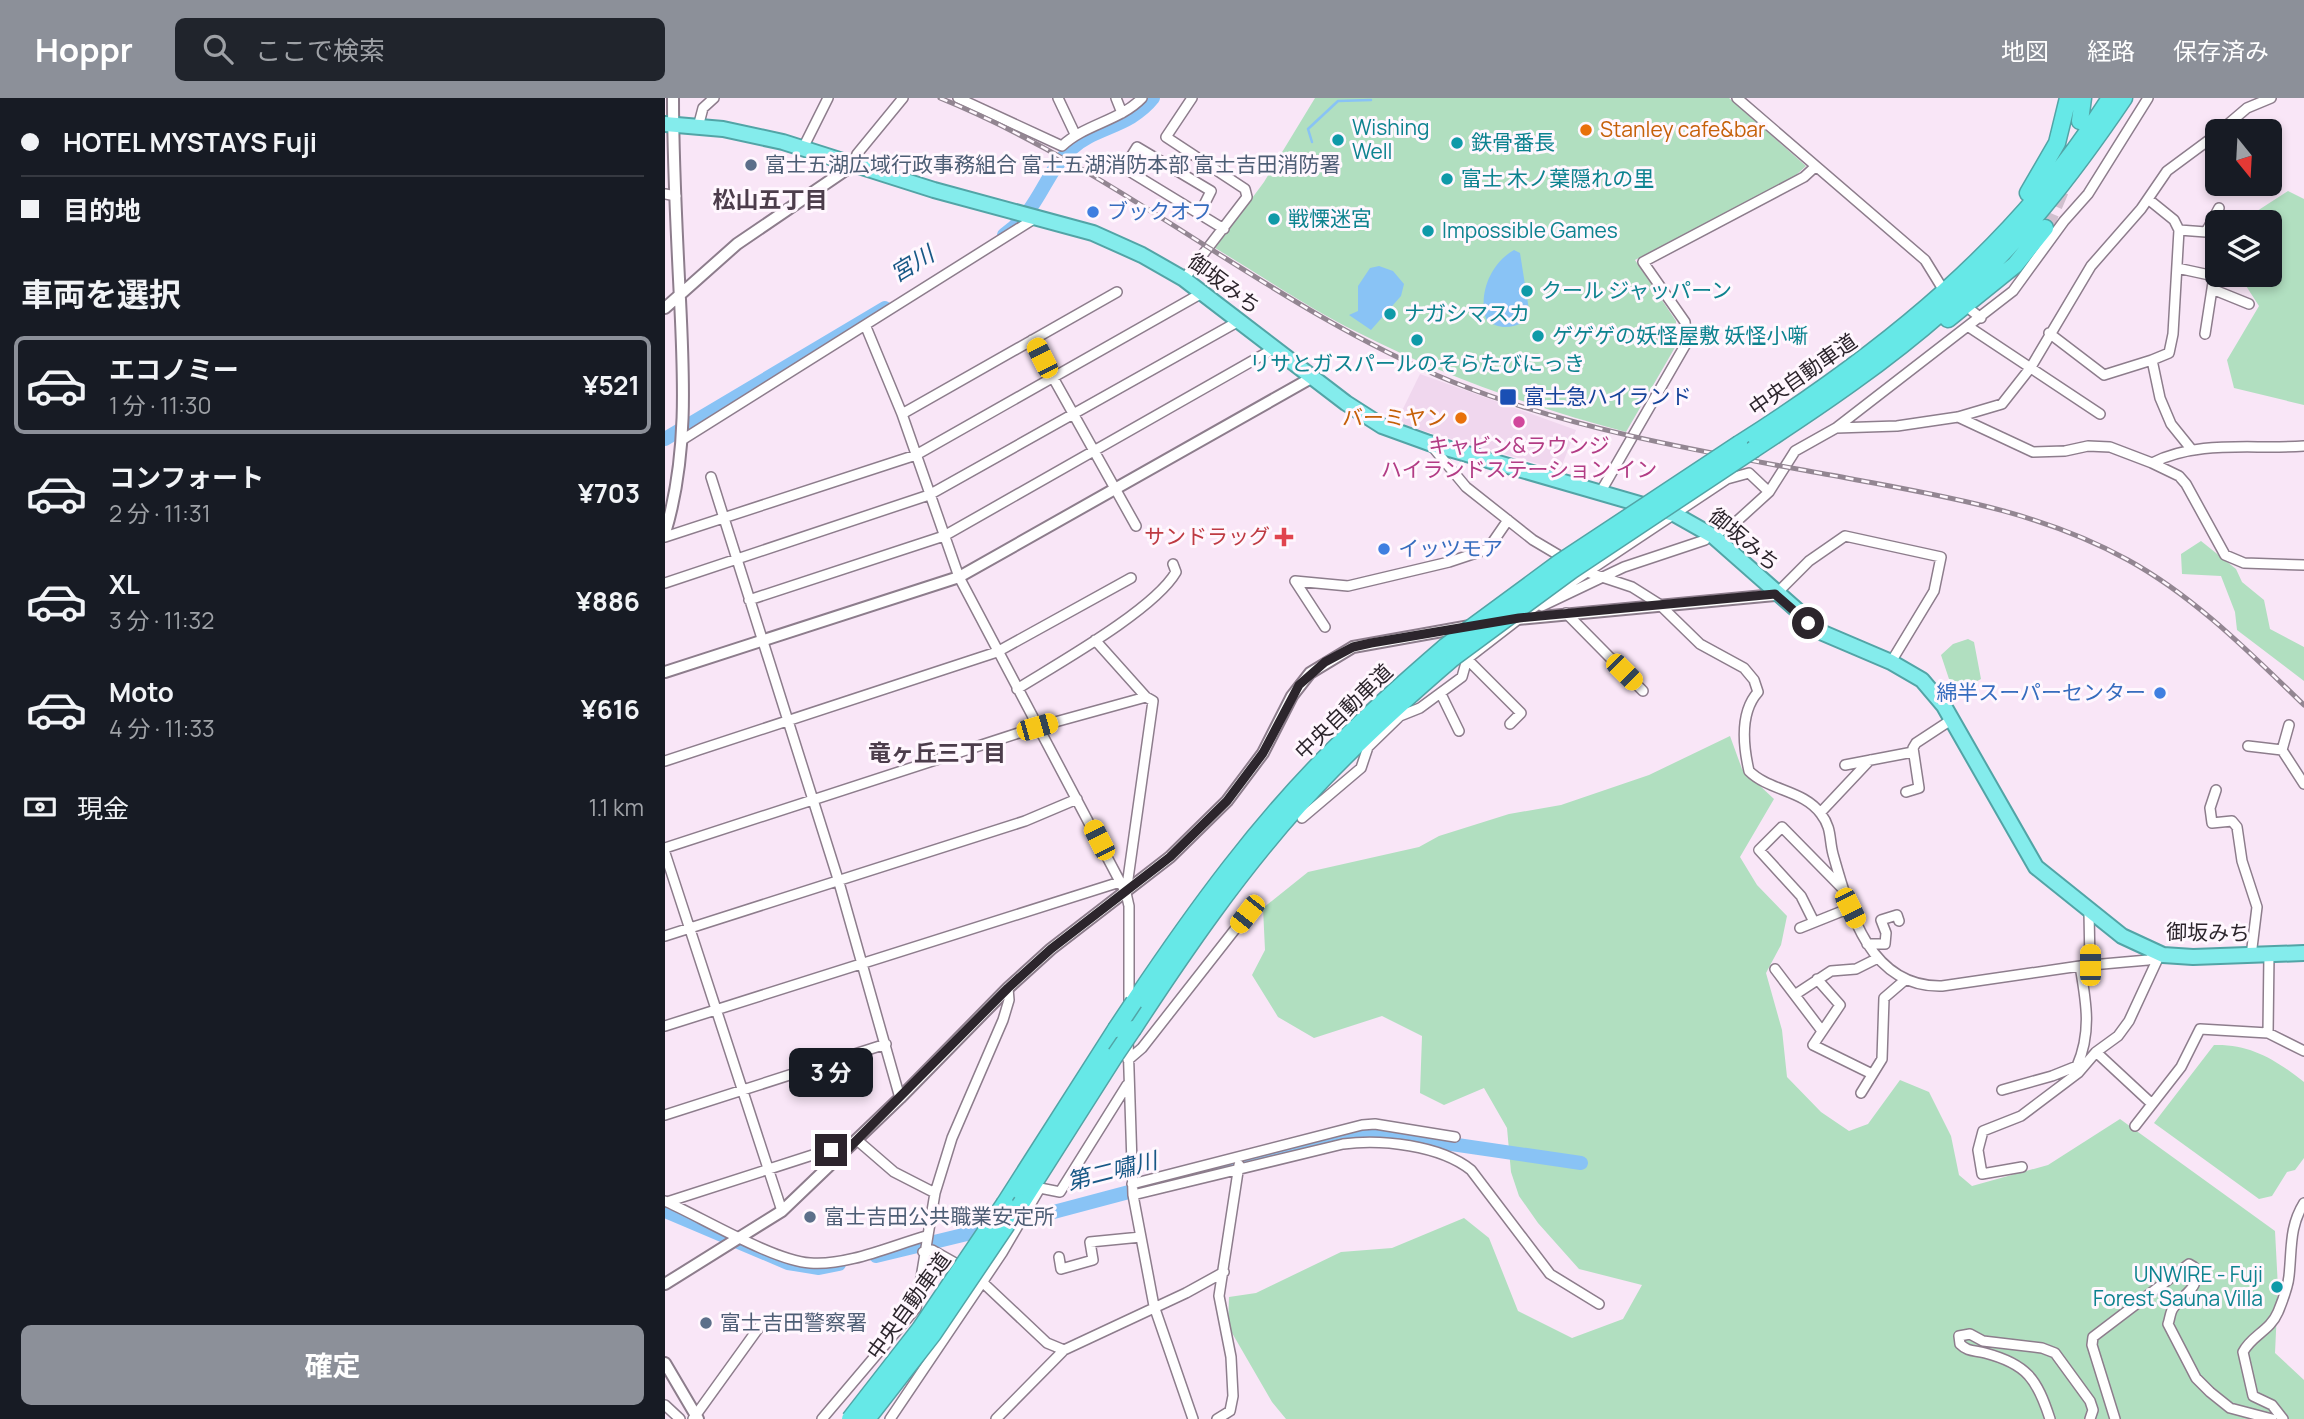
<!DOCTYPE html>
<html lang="ja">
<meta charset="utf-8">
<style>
body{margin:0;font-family:Manrope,"Noto Sans JP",sans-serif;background:#20242c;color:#f1f3f6;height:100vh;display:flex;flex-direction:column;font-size:26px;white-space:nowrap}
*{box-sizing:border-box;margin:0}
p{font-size:23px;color:#9ea1a6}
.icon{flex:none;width:38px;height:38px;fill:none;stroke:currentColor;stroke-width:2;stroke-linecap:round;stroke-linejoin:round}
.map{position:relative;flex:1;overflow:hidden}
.drawer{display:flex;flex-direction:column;background:#171b24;width:665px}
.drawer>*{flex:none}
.top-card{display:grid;align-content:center;height:154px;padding:0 21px;background:#171b24}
.needle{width:46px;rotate:162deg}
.buttons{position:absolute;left:1540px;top:21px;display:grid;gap:14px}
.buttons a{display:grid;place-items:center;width:77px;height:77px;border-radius:10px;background:#171b24;box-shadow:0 4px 10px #0003;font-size:35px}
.end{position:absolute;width:32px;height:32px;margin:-16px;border:9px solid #2c252c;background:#fff;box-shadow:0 0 0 4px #fff}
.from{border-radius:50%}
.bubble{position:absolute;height:49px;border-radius:10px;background:#171b24;box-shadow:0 4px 10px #0003;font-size:23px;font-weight:700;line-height:49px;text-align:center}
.car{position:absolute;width:21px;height:42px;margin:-21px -10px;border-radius:9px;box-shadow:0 0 5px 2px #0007;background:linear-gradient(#f5c518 24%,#345 0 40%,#f5c518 0 76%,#345 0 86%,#f5c518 0)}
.top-card b{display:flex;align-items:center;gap:24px;height:66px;font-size:26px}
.top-card b+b{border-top:2px solid #363941}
.top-card i{width:18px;height:18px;background:#f1f3f6}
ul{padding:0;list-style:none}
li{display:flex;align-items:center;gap:21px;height:98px;margin:0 14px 10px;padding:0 7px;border:4px solid transparent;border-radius:10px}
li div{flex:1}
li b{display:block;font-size:26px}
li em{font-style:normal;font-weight:700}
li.selected{border-color:#8c9099}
li>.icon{width:63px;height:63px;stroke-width:1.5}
h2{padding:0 21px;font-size:32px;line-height:84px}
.pay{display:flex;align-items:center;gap:18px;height:77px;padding:0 21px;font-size:26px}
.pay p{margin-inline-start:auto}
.action{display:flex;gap:14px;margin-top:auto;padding:14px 21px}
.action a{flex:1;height:80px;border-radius:10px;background:#8c9099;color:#fff;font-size:28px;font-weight:700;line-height:80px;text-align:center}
header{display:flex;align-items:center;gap:42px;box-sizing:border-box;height:98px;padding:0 35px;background:#8c9099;color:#fff}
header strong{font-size:33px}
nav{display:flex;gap:38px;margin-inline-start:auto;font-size:24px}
.search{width:490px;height:63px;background:#20242c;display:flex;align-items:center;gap:18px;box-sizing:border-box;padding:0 24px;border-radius:10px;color:#9ea1a6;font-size:26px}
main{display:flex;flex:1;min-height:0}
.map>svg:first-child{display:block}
.built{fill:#f0d7ee}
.green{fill:#b1dfc0}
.water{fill:#89c3f5}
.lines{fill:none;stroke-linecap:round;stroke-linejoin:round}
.stream{stroke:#89c3f5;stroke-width:2.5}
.river{stroke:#89c3f5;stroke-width:14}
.motorway-tunnel{stroke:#d0bfce;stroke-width:16;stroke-dasharray:16 8;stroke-linecap:butt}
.minor-casing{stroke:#8d7d8c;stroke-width:12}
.tertiary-casing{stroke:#8d7d8c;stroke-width:14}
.trunk-casing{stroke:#52a4a6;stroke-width:18}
.motorway-casing{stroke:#52a4a6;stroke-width:19}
.minor{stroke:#fff;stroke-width:9}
.tertiary{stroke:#fff;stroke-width:10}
.trunk{stroke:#84ecec;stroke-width:14}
.motorway{stroke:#66e8e7;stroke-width:16}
.rail-casing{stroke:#938692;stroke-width:5}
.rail{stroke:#fff7fe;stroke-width:2.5;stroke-dasharray:8;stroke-linecap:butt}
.motorway-bridge-casing{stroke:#52a4a6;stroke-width:19;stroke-linecap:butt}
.motorway-bridge{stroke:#66e8e7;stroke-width:16}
.route{stroke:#2c252c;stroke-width:9}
.food-dot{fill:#e8710a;stroke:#fff7fe;stroke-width:2.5}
.culture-dot{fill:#0f9aa8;stroke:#fff7fe;stroke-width:2.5}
.service-dot{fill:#5c6f8a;stroke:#fff7fe;stroke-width:2.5}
.shop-dot{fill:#3f7fe0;stroke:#fff7fe;stroke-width:2.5}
.transit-dot{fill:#1a4fb4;stroke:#fff7fe;stroke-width:2.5}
.hotel-dot{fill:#d1479c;stroke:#fff7fe;stroke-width:2.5}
.health-dot{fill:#e0444e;stroke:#fff7fe;stroke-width:2.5}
.labels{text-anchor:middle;stroke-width:6;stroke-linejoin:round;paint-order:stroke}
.culture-label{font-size:21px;fill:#0d838f;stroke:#fff7fe;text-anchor:start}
.food-label{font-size:21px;fill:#c56008;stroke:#fff7fe;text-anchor:start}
.service-label{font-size:21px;fill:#4e5e75;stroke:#fff7fe;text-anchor:start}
.shop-label{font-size:21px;fill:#366cbe;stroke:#fff7fe;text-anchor:start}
.street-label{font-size:21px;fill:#2c252c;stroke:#fff7fe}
.transit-label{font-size:21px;fill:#164399;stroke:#fff7fe;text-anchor:start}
.hotel-label{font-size:21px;fill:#b23c85;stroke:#fff7fe}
.health-label{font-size:21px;fill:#be3a42;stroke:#fff7fe;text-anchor:end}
.neighbourhood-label{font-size:23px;font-weight:bold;fill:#4c3d4b;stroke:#fff7fe}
.water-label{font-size:23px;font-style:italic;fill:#185886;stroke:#fff7fe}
</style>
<header>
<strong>Hoppr</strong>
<div class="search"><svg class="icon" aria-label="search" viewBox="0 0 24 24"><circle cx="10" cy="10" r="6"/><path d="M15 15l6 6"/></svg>ここで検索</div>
<nav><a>地図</a><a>経路</a><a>保存済み</a></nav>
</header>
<main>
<section class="drawer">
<div class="top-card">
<b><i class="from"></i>HOTEL MYSTAYS Fuji</b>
<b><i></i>目的地</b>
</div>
<h2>車両を選択</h2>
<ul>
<li class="selected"><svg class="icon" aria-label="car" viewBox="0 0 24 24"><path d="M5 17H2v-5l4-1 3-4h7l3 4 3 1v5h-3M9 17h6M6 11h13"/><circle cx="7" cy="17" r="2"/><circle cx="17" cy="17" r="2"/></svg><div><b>エコノミー</b><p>1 分 · 11:30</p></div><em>¥521</em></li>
<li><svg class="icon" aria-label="car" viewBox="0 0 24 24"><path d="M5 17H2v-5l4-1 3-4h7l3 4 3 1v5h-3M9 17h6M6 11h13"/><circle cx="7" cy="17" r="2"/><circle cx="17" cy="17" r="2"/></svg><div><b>コンフォート</b><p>2 分 · 11:31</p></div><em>¥703</em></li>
<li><svg class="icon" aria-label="car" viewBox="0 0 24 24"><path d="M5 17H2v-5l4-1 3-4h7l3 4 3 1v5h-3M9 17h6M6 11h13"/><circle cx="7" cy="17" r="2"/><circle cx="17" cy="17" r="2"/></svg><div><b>XL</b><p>3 分 · 11:32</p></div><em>¥886</em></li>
<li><svg class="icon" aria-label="car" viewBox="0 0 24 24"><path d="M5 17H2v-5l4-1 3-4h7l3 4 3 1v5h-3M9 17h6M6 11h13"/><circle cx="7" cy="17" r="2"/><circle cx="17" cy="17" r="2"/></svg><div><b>Moto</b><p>4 分 · 11:33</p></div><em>¥616</em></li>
</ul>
<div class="pay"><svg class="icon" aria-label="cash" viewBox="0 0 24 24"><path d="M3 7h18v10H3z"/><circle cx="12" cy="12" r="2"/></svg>現金<p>1.1 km</p></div>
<div class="action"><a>確定</a></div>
</section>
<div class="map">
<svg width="1639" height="1321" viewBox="0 0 1639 1321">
<rect width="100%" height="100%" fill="#f9e6f7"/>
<path class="built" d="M755,276L911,332L895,372L731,325Z"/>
<path class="green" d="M650,0H1064L1141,68L1130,78L970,162L1011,223L1012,246L961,334C869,310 776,277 692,234C643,210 597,178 550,150L599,84Z
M1623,93L1639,101V307L1569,290L1562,262L1594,208L1574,177H1605V124H1575Z
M1536,443L1571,471L1577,484L1599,502L1605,531L1639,549V583L1572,532L1570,514L1556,478L1517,476L1516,456Z
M1303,541L1309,544L1316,581L1307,586L1285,584L1276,557L1288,546Z
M1065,638L1077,671L1109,701L1075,759L1092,787L1122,818L1116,847L1101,875L1117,932L1122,979L1156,1014L1184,1033L1203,1026L1235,982L1264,994L1286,1038L1294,1077L1307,1088L1383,1067L1455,1021L1610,1133L1613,1190L1610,1255L1639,1282V1321H621L607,1304L563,1228L564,1199L591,1195L676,1154L727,1150L799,1120L824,1140L853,1213L907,1240L958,1221L977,1187L914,1171L873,1125L854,1098L846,1074L842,1030L819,990L779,1007L755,995L757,938L717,918L649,940L613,919L587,877L600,852L598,810L643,774L754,749L774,738L844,716L896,707L984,677Z
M1549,947C1586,946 1611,962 1639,984V1060L1630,1072L1622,1074L1607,1098L1594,1101L1489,1025Z"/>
<path class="water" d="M849,152L855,155L864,212L857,225C844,231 832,231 821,221C813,195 826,165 849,152Z
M714,168L728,173L739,186L736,198L706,232L684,217L693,213V188L705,170Z"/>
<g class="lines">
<path class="stream" d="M647,44L643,31L673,3L706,2"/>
<path class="river" d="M339,137C376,110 378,77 406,51C431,28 464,30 488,0
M0,341L220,210
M530,1078L624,1050L704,1034L916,1065
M0,1113L123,1165L154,1170L174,1166
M347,1125L479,1090
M211,1158L327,1130"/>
<path class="motorway-tunnel" d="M1380,130L1400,83"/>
<defs>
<path id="minor" d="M293,0L397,48C420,26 455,23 477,0
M393,0L410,36
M451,0L457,15
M1072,0L1260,162L1276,188
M33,29L38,10L49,0
M1555,33L1582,10L1606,0
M138,50L163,0
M188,67L192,56L238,0
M0,96L11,98
M1483,101L1509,122L1514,132L1541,134L1554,110
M535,115L546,93L472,49L459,70L559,131
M1512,170L1549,178L1540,236
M519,181L582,99L580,91L501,39L527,0
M1547,191L1584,206
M1307,213L1316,220
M201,229L237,316L294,479L461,795L464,808V907
M1304,229L1435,316
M1384,235L1439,277L1487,262L1495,300L1506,326L1527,352
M367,242L471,428
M1487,262L1504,255L1508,236L1514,132
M237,316L452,194
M1293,319L1368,354L1400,353L1423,348L1445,349L1487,365C1535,341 1588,352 1639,348
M1171,330L1348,193L1399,123L1423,96L1483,0
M17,342L372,119
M766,347L801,389L868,442L922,474L967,489L994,506L1035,546L1079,570L1089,582L1093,594C1075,614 1078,647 1084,673C1104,693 1139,692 1156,716C1167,730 1164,741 1168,756C1184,813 1205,890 1277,888L1415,868L1483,862L1495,856L1464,923L1453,938L1431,954L1413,975L1356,1018L1318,1033L1313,1052L1317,1076L1357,1069
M1487,365L1514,378L1521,386L1560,457L1579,465L1639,467
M46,379L173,781L235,1000
M935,395L1022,244L1020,224L978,164L1139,79L1151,68
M1054,434L1071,424L1104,394
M0,439L251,357L537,195
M0,485L264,397L574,223
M1111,496L1144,463L1180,438L1276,459L1269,493L1226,564
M84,502L279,438L610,250
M877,508L959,469L1040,442
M901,515L978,593
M660,529L630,483L683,488L784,464L823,451L843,422
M430,542L481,599
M802,561L856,615L845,626
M352,591C392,566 489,512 511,474L508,466
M776,596L794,633
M1624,627L1617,652L1639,686
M1583,648L1617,652
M0,663L332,554L466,480
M1180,667L1248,654
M1551,692L1545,710L1547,725L1567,723L1572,729L1577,763L1592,809L1586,858
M1241,694L1254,690L1248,650L1251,645L1286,622
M1156,714L1205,662
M637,720L696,670L703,649L735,618L755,610L797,579L802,561L868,510L1062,381L1084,375L1104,394L1130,353L1171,330L1232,328L1293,319L1337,306L1366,269L1426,168L1476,111L1502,73L1552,36
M0,750L372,629L481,599L488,603L461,795
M0,755L117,1113
M1424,814L1425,867
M1149,824L1136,798L1094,752L1117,729L1177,790
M1135,830L1185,810
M0,838L360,723L412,701
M1202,846H1220L1221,835L1216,822L1232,817L1234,823
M1604,856L1603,935L1639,953
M1110,871L1157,933
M1152,881L1175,907L1148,947L1207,976
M1131,896L1166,873L1191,871L1213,860
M0,928L455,784
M463,942L468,1097L489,1208L528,1321
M1431,954L1487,1006
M463,962L477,950L582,816
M1337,992L1387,978L1412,968C1427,934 1421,903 1415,868
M1196,995L1217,961L1219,900L1240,882
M0,1017L221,946
M1470,1028L1516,969L1535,931L1603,935
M192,1042L229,1074L270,1095
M467,1086L697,1027L710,1026L790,1039
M468,1097L678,1046C716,1041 775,1047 806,1072L885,1176L934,1206
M0,1103C36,1119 109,1163 145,1165C182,1168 226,1148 261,1138
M2,1104L160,1053L174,1052L179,1055
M258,1154L267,1152L299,1170
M394,1159L396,1171L428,1162L425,1144L476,1139
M313,1180L382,1245L399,1252
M0,1307L15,1321
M28,1321L95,1228
M157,1321L251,1210L270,1095L287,1040L338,922L344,902L343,890
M225,1321L337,1155L375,1090L395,1094L462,987
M331,1321L399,1252L521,1195L559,1174
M552,1321L565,1313L568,1298L566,1259L554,1198L574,1067
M1385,1321C1372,1281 1362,1266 1320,1255C1309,1252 1303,1254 1295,1246L1294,1238L1305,1236L1318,1243L1377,1250L1390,1255L1425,1303L1428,1312L1425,1321
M1450,1321L1427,1247L1428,1239L1524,1166L1529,1169C1536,1191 1520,1194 1509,1209C1505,1213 1505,1221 1503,1226L1531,1280L1545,1294L1565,1310L1607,1321
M1618,1321L1607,1307L1588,1298L1578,1254C1587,1237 1605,1233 1613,1214C1617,1204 1623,1190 1624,1178C1627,1151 1624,1129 1639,1105"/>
<path id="tertiary" d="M0,210L72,146L188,67
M0,435C25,353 18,266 14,181C11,121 8,60 8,0
M842,522L1110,497
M0,574L294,479L648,279
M0,1186L117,1113L235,1000L343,890L386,851L505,759L562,703L598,655L627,598L645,575L688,549L805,528
M0,1265L33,1321"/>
<path id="trunk" d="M0,26L58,31L118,44L269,92L428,135L477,157L519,181L681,305L717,328L764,345L1009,416L1048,438L1158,535L1226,564L1257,582L1279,608L1371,769L1457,838L1498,857L1528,859L1639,855"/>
<path id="motorway" d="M1415,23L1418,0
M1363,95L1392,45L1403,0
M1283,221L1350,167L1380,130
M1074,346C1219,254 1353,147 1445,0
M1089,351C1155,308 1220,264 1279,212C1350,150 1407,77 1459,0
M469,904C530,813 595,723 674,646C708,612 744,580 780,549
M468,931C519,853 572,776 634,707C681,654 734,606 789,559
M357,1104L451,956
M340,1105L451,931"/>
</defs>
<use href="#minor" class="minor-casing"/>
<use href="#tertiary" class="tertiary-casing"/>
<use href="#trunk" class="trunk-casing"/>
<use href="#motorway" class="motorway-casing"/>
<use href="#minor" class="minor"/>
<use href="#tertiary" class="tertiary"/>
<use href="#trunk" class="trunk"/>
<use href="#motorway" class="motorway"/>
<defs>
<path id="rail" d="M275,0C457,74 606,210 788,284C916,335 1052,356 1187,381C1283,399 1376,414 1463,462C1530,499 1584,554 1639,607"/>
</defs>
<use href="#rail" class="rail-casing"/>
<use href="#rail" class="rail"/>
<defs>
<path id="motorway-bridge" d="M780,549L894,465L1074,346
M789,559L907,472L1089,351
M451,931L469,904
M451,956L468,931
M185,1321L255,1231L340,1105
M202,1321L268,1236L357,1104"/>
</defs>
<use href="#motorway-bridge" class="motorway-bridge-casing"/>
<use href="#motorway-bridge" class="motorway-bridge"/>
</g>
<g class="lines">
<path class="route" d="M166,1052L179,1055L343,890L386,851L505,759L562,703L598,655L634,587L660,564L688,549L706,545L854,520L1110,496L1143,525"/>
</g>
<g class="food-dot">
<circle cx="921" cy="32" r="7"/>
<circle cx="796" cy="320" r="7"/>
</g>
<g class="culture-dot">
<circle cx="673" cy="42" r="7"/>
<circle cx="792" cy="45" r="7"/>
<circle cx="782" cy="81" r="7"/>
<circle cx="609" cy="121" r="7"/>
<circle cx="763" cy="133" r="7"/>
<circle cx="862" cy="193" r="7"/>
<circle cx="725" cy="216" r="7"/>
<circle cx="873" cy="238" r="7"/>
<circle cx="752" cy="242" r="7"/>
<circle cx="1612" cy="1189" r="7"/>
</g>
<g class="service-dot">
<circle cx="86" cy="67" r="7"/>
<circle cx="145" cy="1119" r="7"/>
<circle cx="41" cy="1225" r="7"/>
</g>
<g class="shop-dot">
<circle cx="428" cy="114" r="7"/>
<circle cx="719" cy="451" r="7"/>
<circle cx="1495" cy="595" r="7"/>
</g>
<rect class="transit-dot" x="834" y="290" width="18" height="18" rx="3.5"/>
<circle class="hotel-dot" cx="854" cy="324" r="7"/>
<path class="health-dot" d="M615.5 428.5h7v7h7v7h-7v7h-7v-7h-7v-7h7z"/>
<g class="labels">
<g class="culture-label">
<text x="687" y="37">Wishing<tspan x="687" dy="24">Well</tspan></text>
<text x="806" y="52">鉄骨番長</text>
<text x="796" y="88">富士 木ノ葉隠れの里</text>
<text x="623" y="128">戦慄迷宮</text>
<text x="777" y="140">Impossible Games</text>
<text x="876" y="200">クール ジャッパーン</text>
<text x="739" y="223">ナガシマスカ</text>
<text x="887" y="245">ゲゲゲの妖怪屋敷 妖怪小噺</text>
<text x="752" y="273" text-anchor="middle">リサとガスパールのそらたびにっき</text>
<text x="1598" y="1184" text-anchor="end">UNWIRE - Fuji<tspan x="1598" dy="24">Forest Sauna Villa</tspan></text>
</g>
<g class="food-label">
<text x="935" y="39">Stanley cafe&amp;bar</text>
<text x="782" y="327" text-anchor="end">バーミヤン</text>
</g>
<g class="service-label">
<text x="100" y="74">富士五湖広域行政事務組合 富士五湖消防本部 富士吉田消防署</text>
<text x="159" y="1126">富士吉田公共職業安定所</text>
<text x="55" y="1232">富士吉田警察署</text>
</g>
<g class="shop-label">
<text x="442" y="121">ブックオフ</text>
<text x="733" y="458">イッツモア</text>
<text x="1481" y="602" text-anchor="end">綿半スーパーセンター</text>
</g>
<g class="street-label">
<text transform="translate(559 186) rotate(37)" y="7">御坂みち</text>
<text transform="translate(1138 277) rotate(-35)" y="7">中央自動車道</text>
<text transform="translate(1079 442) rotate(40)" y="7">御坂みち</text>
<text transform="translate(679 614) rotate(-44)" y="7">中央自動車道</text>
<text transform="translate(1543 835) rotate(1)" y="7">御坂みち</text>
<text transform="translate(244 1208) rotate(-54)" y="7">中央自動車道</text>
</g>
<g class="transit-label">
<text x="859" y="306">富士急ハイランド</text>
</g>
<g class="hotel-label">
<text x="854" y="355">キャビン&amp;ラウンジ<tspan x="854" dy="24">ハイランドステーション イン</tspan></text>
</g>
<g class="health-label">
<text x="605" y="446">サンドラッグ</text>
</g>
<g class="neighbourhood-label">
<text x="105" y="110">松山五丁目</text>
<text x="272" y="663">竜ヶ丘三丁目</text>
</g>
<g class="water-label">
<text transform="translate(247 166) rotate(-31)" y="8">宮川</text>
<text transform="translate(447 1073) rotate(-14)" y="8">第二嘯川</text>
</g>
</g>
</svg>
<div class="buttons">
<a><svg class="needle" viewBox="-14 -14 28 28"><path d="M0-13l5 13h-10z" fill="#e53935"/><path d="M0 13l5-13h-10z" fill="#9ea1a6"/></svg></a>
<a><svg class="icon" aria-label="layers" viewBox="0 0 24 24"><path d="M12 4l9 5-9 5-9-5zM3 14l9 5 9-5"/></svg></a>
</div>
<i class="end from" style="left:1143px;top:525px"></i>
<i class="end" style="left:166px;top:1052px"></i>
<div class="bubble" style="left:124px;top:950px;width:84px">3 分</div>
<i class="car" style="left:377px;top:260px;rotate:333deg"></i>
<i class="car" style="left:959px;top:574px;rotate:135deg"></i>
<i class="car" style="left:372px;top:629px;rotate:74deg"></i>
<i class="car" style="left:434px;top:742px;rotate:333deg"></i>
<i class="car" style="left:1185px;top:810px;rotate:154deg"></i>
<i class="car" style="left:582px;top:816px;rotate:218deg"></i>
<i class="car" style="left:1425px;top:867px;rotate:0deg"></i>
</div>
</main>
